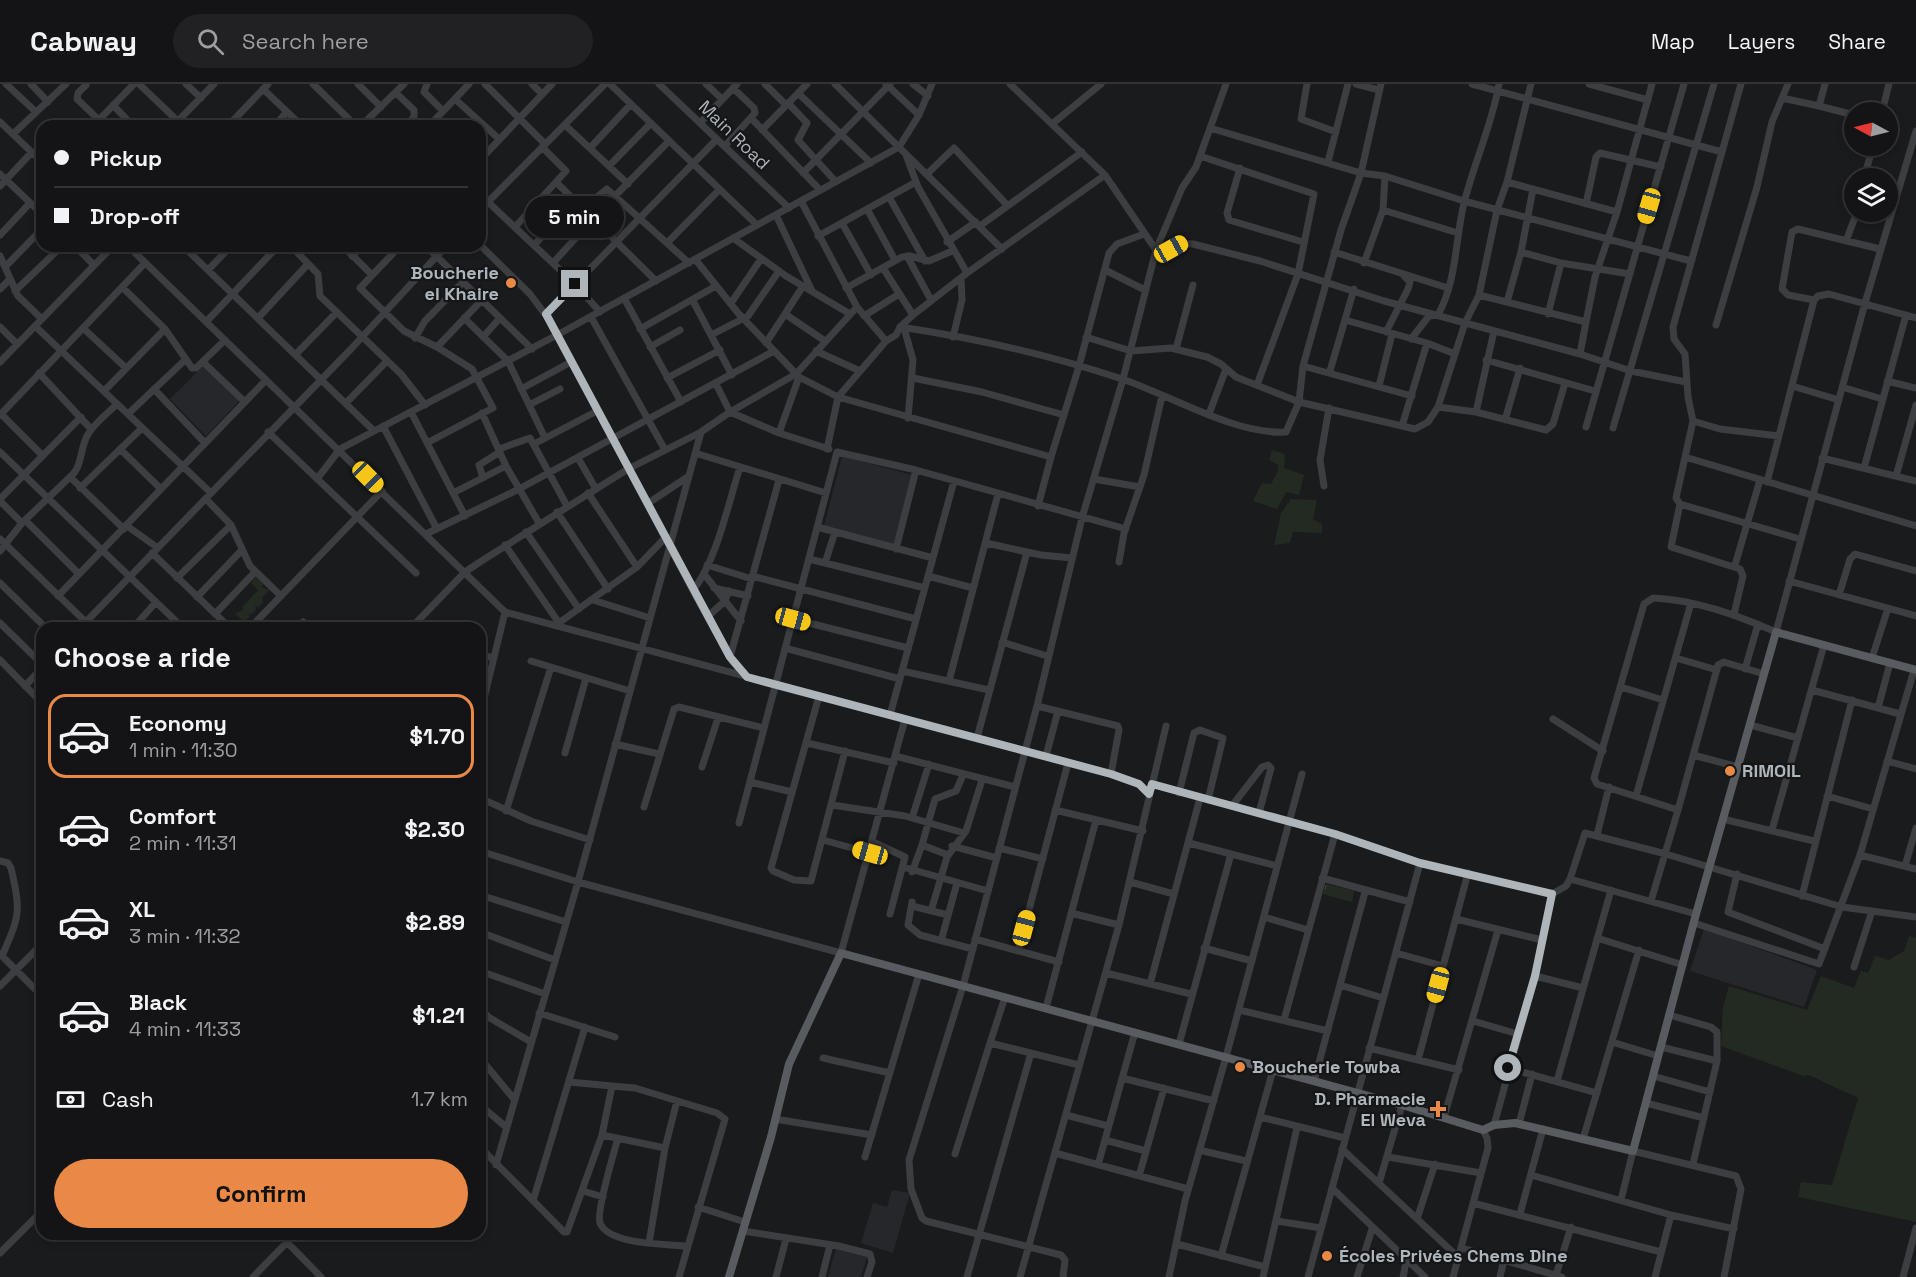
<!DOCTYPE html>
<meta charset="utf-8">
<style>
body{margin:0;font-family:"Space Grotesk",sans-serif;background:#212123;color:#f1f3f6;height:100vh;display:flex;flex-direction:column;font-size:22px;white-space:nowrap}
*{box-sizing:border-box;margin:0}
p{font-size:20px;color:#9d9ea1}
.icon{flex:none;width:33px;height:33px;fill:none;stroke:currentColor;stroke-width:2;stroke-linecap:round;stroke-linejoin:round}
.map{position:relative;flex:1;overflow:hidden}
.details{position:absolute;left:36px;top:538px;width:450px;height:618px;display:flex;flex-direction:column;background:#141416;border-radius:18px;box-shadow:0 3px 9px #0003,0 0 0 2px #333335}
.details>*{flex:none}
.banner{position:absolute;left:36px;top:36px;width:450px;height:132px;border-radius:18px;box-shadow:0 3px 9px #0003,0 0 0 2px #333335;display:grid;align-content:center;height:132px;padding:0 18px;background:#141416}
.needle{width:39px;rotate:277deg}
.fabs{position:absolute;left:1844px;top:18px;display:grid;gap:12px}
.fabs a{display:grid;place-items:center;width:54px;height:54px;border-radius:50%;background:#141416;box-shadow:0 3px 9px #0003,0 0 0 2px #333335;font-size:30px}
.end{position:absolute;width:27px;height:27px;margin:-14px;border:8px solid #aeb5bb;background:#111;box-shadow:0 0 0 3px #111}
.from{border-radius:50%}
.bubble{position:absolute;height:42px;border-radius:21px;background:#141416;box-shadow:0 3px 9px #0003,0 0 0 2px #333335;font-size:20px;font-weight:600;line-height:42px;text-align:center}
.car{position:absolute;width:18px;height:36px;margin:-18px -9px;border-radius:8px;box-shadow:0 0 4px 2px #0007;background:linear-gradient(#f5c518 24%,#345 0 40%,#f5c518 0 76%,#345 0 86%,#f5c518 0)}
.banner b{display:flex;align-items:center;gap:21px;height:57px;font-size:22px}
.banner b+b{border-top:2px solid #333335}
.banner i{width:15px;height:15px;background:#f1f3f6}
ul{padding:0;list-style:none}
li{display:flex;align-items:center;gap:18px;height:84px;margin:0 12px 9px;padding:0 6px;border:3px solid transparent;border-radius:18px}
li div{flex:1}
li b{display:block;font-size:22px}
li em{font-style:normal;font-weight:600}
li.active{border-color:#ea8945}
li>.icon{width:54px;height:54px;stroke-width:1.5}
h2{padding:0 18px;font-size:27px;line-height:72px}
.pay{display:flex;align-items:center;gap:15px;height:66px;padding:0 18px;font-size:22px}
.pay p{margin-inline-start:auto}
.action{display:flex;gap:12px;margin-top:auto;padding:12px 18px}
.action a{flex:1;height:69px;border-radius:36px;background:#ea8945;color:#111;font-size:24px;font-weight:600;line-height:69px;text-align:center}
header{display:flex;align-items:center;gap:36px;box-sizing:border-box;height:84px;padding:0 30px;background:#141416;border-bottom:2px solid #333335}
header strong{font-size:28px}
nav{display:flex;gap:33px;margin-inline-start:auto;font-size:21px}
.search{width:420px;height:54px;background:#212123;display:flex;align-items:center;gap:15px;box-sizing:border-box;padding:0 21px;border-radius:33px;color:#9d9ea1;font-size:22px}
.map>svg:first-child{display:block}
.built{fill:#26272a}
.grass{fill:url(#grass-tufts)}
.garden{fill:#232a22}
.lines{fill:none;stroke-linecap:round;stroke-linejoin:round}
.minor{stroke:#3c3e41;stroke-width:7}
.major{stroke:#585c60;stroke-width:8}
.route{stroke:#aeb5bb;stroke-width:8}
.poi-dot{fill:#ea8945;stroke:#151618;stroke-width:2}
.labels{text-anchor:middle;stroke-width:4.5;stroke-linejoin:round;paint-order:stroke}
.street-label{font-size:18px;fill:#aeb5bb;stroke:#151618}
.poi-label{font-size:18px;font-weight:bold;fill:#aeb5bb;stroke:#151618;text-anchor:start}
</style>
<header>
<strong>Cabway</strong>
<div class="search"><svg class="icon" aria-label="search" viewBox="0 0 24 24"><circle cx="10" cy="10" r="6"/><path d="M15 15l6 6"/></svg>Search here</div>
<nav><a>Map</a><a>Layers</a><a>Share</a></nav>
</header>
<div class="map">
<svg width="1916" height="1193" viewBox="0 0 1916 1193">
<defs>
<pattern id="grass-tufts" width="24" height="20" patternUnits="userSpaceOnUse" patternTransform="scale(1.5)"><rect width="24" height="20" fill="#232a22"/><path d="M3 7l-1-3M5 7V3M7 7l1-3M15 17l-1-3M17 17v-4M19 17l1-3" fill="none" stroke="#404740"/></pattern>
</defs>
<rect width="100%" height="100%" fill="#1a1b1d"/>
<path class="built" d="M204,281L240,316L206,352L170,315Z
M842,372L912,391L894,461L824,442Z
M1704,845L1817,886L1804,923L1690,887Z
M892,1106L910,1109L893,1169L861,1159L873,1119L887,1123Z
M836,1164L867,1173L861,1193H828Z"/>
<path class="grass" d="M1326,800L1354,807L1352,818L1323,810Z"/>
<path class="garden" d="M1272,366L1285,370L1284,384L1304,391L1299,411L1286,408L1277,425L1253,417L1262,399L1271,400L1278,387V381L1269,376Z
M1291,415L1317,416L1313,435L1322,440V449L1293,448L1290,459L1274,461L1281,429Z
M256,493L264,500L261,503L270,506L262,513L263,519L258,524L255,521L256,526L251,531L247,529L250,532L245,538L235,530L244,525L242,523L258,506L251,499Z
M1909,852L1916,854V1138L1798,1113L1801,1098L1832,1101L1858,1014L1809,991L1803,992L1721,962L1723,923L1729,902L1807,926L1821,892L1854,904L1861,887L1868,889L1875,872L1889,876L1904,867Z"/>
<g class="lines">
<path class="minor" d="M6,0L36,28
M31,0L48,18
M139,0L183,42
M186,0L201,14
M313,0L356,42
M358,0L381,23
M427,0L424,8L443,27
M485,0L545,60
M532,0L542,10
M610,0L757,141
M659,0L789,124
M706,0L722,15
M765,0L786,21
M835,0L1002,165
M886,0L919,31
M913,0L928,12
M1010,0L1105,91L1156,166L1123,295L1082,434L1037,622L963,902L909,1076L911,1105L922,1134L926,1137L1061,1171L1065,1176L1063,1193
M1226,0L1196,83L1182,104L1156,166C1169,166 1181,158 1193,160L1260,177L1384,217L1580,270L1631,287L1686,298
M1307,0L1301,35L1336,48
M1356,0L1379,6
M1472,0L1722,68
M1589,0L1648,16
M86,1L78,9L77,15L99,36
M263,5L302,42
M396,9L414,26V33L406,42
M798,9L871,79
M1782,14L1819,22L1825,0
M455,15L499,55
M788,19L807,39L798,56L836,98
M113,21L133,42
M1819,22L1854,31
M1882,28L1889,0
M751,34L820,106
M0,38L42,78
M700,39L737,0
M1052,40L1101,0
M565,41L628,100
M93,42L134,0
M173,42L214,0
M228,42L268,0
M274,42L287,28
M361,42L404,0
M429,42L469,0
M1210,44L1361,89L1385,92L1464,117L1691,177
M762,46L807,0
M13,50L66,0
M725,62L755,29L754,24L733,4
M590,64L631,20
M906,71L918,103L967,189
M1200,72L1314,110L1298,190L1257,301
M480,76L552,0
M1328,78L1348,0
M609,82L651,39
M1240,84L1227,129L1229,136L1303,158
M803,89L890,0
M0,90L42,130
M927,90L954,64L1007,121
M1864,94L1873,62
M556,98L656,197
M1507,98L1617,128
M0,102L32,68
M615,112L669,57
M889,113L925,177
M801,117L857,223L886,257
M488,118L575,200L600,228
M1586,120L1596,73L1600,69L1661,83
M582,125L607,105L689,179
M867,125L895,176
M480,126L605,0
M1383,126L1458,149
M776,131L812,207
M842,139L871,191
M980,142L1082,68
M515,143L566,87L542,63
M0,151L30,119
M818,152L916,98
M733,154L786,192L850,230
M1846,157L1857,128
M947,158L976,138
M667,159L719,106
M480,161L530,210L550,237L697,514L732,577L745,592
M534,161L575,118
M75,162L94,181
M128,162L505,528L1111,690L1139,700L1149,710
M183,162L374,347
M291,162L318,190L320,212L401,290L425,321
M343,162L372,191
M400,162L360,204L404,247L437,263L481,217
M426,162L532,265
M1334,168L1448,204
M1521,168L1561,179L1630,190
M0,172L18,212L42,235
M352,172L362,162
M907,172L931,216
M695,175L738,229L799,293L838,313L1051,373L1038,422
M553,179L592,136
M1364,179L1383,126L1385,92
M6,182L42,145
M883,184L913,231
M208,186L231,162
M1105,186L1145,206
M122,203L165,245L192,284H196L225,256
M846,204L902,173L910,172L929,177L952,167
M0,205L10,195
M15,207L62,162
M1479,211L1586,238L1580,270
M624,214L681,318
M1814,216L1788,211L1782,205L1792,148L1798,145L1880,165
M693,217L732,291
M1507,218L1521,168L1533,105
M731,219L761,175
M546,230L717,55
M785,230L803,202
M1548,230L1561,179
M864,232L899,210
M591,233L665,366
M258,234L308,180
M464,234L508,277L545,354
M1345,236L1427,259L1455,270
M206,238L278,162
M1586,238L1595,193L1617,128L1652,0
M1716,241L1757,103L1772,38L1788,0
M35,242L211,409
M0,243L17,260
M900,243C975,254 1050,271 1122,295C1170,311 1235,351 1286,348L1299,318L1303,282L1341,146L1361,89L1381,0
M83,244L126,284
M904,244L913,276L908,334
M640,245L716,202
M1386,248L1408,205L1410,198L1404,192
M713,250L748,232L779,187
M483,253L499,235
M953,253L962,216L961,194
M1086,253L1131,267L1171,264L1207,273L1221,280L1236,293L1299,318L1415,345L1428,338L1438,323L1465,239L1479,211L1497,126L1507,98L1531,0
M415,254L425,237L462,199
M1411,255L1429,232L1438,231C1457,196 1455,157 1464,119C1474,79 1492,41 1499,0
M766,259L785,230L825,257
M650,263L680,246
M1176,265L1193,201
M816,267L860,287
M296,270L337,228
M1486,276L1595,307
M0,278L113,162
M203,278L245,318
M1303,282L1412,312
M1330,287L1354,205
M39,289L91,345
M667,294L720,266
M913,294L982,308L1064,331
M1887,297L1916,304
M716,300L730,328L796,290L857,223
M1379,302L1392,250
M1792,302L1839,316
M1842,303L1882,315
M154,305L205,359
M521,305L571,278
M104,307L165,245
M346,319L387,277
M529,321L560,305
M1438,323L1476,328L1494,247
M411,328L465,432
M1476,328L1546,346L1553,340L1565,299
M482,329L506,382L539,439
M1,330L42,371
M128,330L185,276
M1209,330L1226,285
M0,331L145,179
M1505,336L1520,284
M1693,337L1688,313L1685,270L1674,255L1673,243L1741,0
M383,342L437,445
M1402,342L1427,259
M1586,343L1684,0
M1613,344L1714,0
M268,348L416,489
M701,348L730,328L779,349L829,365
M779,349L799,293
M1779,352L1720,345L1693,337L1676,414L1680,420L1800,455
M427,359L493,324L472,285L437,263
M534,360L597,327
M120,365L161,405
M499,365L530,354L567,422
M827,365L838,313L886,257L896,251L900,243L913,231L967,189L1105,91
M0,368L183,544
M695,369L826,409
M1051,373L1079,282L1109,169L1117,160L1144,150
M1685,373L1916,442
M578,374L596,405
M1822,374L1916,397
M1864,384L1906,231
M1896,392L1916,321
M70,393C82,384 80,365 87,352C93,340 107,330 117,320
M483,394L479,381L500,368
M317,395L340,365L557,251L899,63L919,31L932,0
M1094,395L1140,403
M1767,398L1814,216L1818,212L1829,210L1916,234
M1324,402L1320,376L1329,324
M80,404L142,344
M453,409L506,382
M588,409L637,483
M0,415L81,333
M206,415L231,441L250,482L281,512
M0,417L22,439
M647,420L689,392
M1680,420L1671,463L1740,485L1743,492L1734,530
M557,428L608,505
M25,436L79,490
M127,442L158,464
M817,443L933,474
M526,448L579,525
M426,450L519,405L774,267
M0,455L92,544
M986,459L1041,471L1072,474
M505,461L559,539
M896,465L916,386
M0,467L22,439L70,393L124,445
M152,469L230,544
M809,475L925,504
M1119,478L1124,449L1144,391L1162,312
M825,479L835,448
M707,481L752,495
M1735,481L1760,396
M704,490L741,537
M752,492L916,535
M928,492L973,504
M177,494L231,441
M1789,497L1916,532
M0,499L46,544
M714,504L748,512
M694,505C717,475 728,420 740,383
M1839,511L1850,475L1855,470L1916,487
M58,512L266,296
M197,513L242,466
M593,516L650,534
M215,530L255,488
M708,532L724,518L729,507
M793,535L908,564
M0,539L42,580
M556,541L637,483L666,453
M80,544L351,265L446,162
M133,544L156,518
M250,544L382,407
M297,544L303,538
M411,544L465,488L483,476L628,385L701,348L578,798L496,1081
M1002,558L1047,572
M785,564L900,595
M480,571L494,574
M730,573L779,396
M1676,574L1717,586
M1872,574L1888,524
M0,576L42,619
M531,577L630,607
M1745,585L1758,540
M902,587L989,606
M949,597L998,410
M25,602L42,584
M1621,603L1663,616
M1812,606L1900,630
M819,612L771,784L773,787L794,796L811,797L845,667
M1037,622L1118,642L1119,646L1111,690
M1878,624L1890,579
M480,631L505,528
M890,631L954,397
M1553,635L1603,667
M1750,641L1798,654
M977,654L1027,468
M807,659L894,679
M615,660L659,670
M565,669L586,594
M1693,671L1738,683
M895,672L1015,703
M1046,672L1058,627
M1887,677L1916,685
M702,683L718,634
M750,698L792,708
M1152,700L1335,750L1420,779L1552,810L1566,802L1570,795L1585,749L1666,770L1842,823L1916,833
M1179,709L1194,649L1200,646L1223,654L1208,716
M1636,712L1691,519
M1827,712L1873,725
M480,714L531,737L590,756
M832,721L905,732L964,749
M1232,722L1262,683L1268,681L1271,684L1259,729
M644,723L674,625L679,623L764,644
M1055,726L1143,747
M1678,726L1718,581L1724,578L1764,590
M506,727L551,583
M912,734L929,680
M1723,735L1814,757
M739,739L837,368L916,386L1126,445
M1772,746L1824,561
M1597,751L1609,703
M823,756L870,769
M873,758L905,773L890,830
M1189,759L1277,782
M952,762L997,774
M999,764L1043,775
M480,767L578,798L841,869L905,635
M948,771L922,761L935,715L956,707L963,691
M1860,771L1916,785
M0,777L8,779L11,784C21,828 20,831 2,872
M1905,782L1916,744
M903,783L988,807
M912,788L922,761
M1737,790L1728,828L1825,865
M1322,794L1410,818
M1570,795L1696,830
M1130,798L1174,810
M480,811L566,838
M1802,812L1852,616
M1651,817L1678,726L1597,700L1594,694L1644,520L1653,514C1697,516 1736,531 1776,548L1865,219L1916,47
M912,818L908,841L920,851L973,865
M912,822L948,831
M931,827L947,773L966,747L982,696
M1071,829L1119,841
M1264,833L1308,846
M1456,835L1542,856
M1694,839L1819,880L1860,771L1914,586
M480,848L555,876
M1597,854L1683,881
M975,855L1059,878
M941,857L957,799
M1204,864L1252,877
M1018,867L1068,679
M1396,869L1443,882
M0,870L42,912
M1854,883L1872,827
M480,887L545,910
M1106,889L1191,910
M1535,892L1583,904
M1150,900L1200,714
M1340,901L1383,914
M0,902L42,860
M1046,924L1096,736
M480,925L490,934L531,958
M1239,926L1328,947
M539,929L615,953
M1669,931L1711,943L1717,948V977L1693,1080
M1284,936L1335,750
M1473,937L1518,950
M1612,958L1658,972
M990,959L1005,913
M1179,960L1231,770
M1661,963L1717,977
M1369,964L1459,986
M480,974L514,1015
M823,974L890,989
M1418,976L1468,789
M1508,984L1597,1009
M1653,992L1710,1008
M1122,994L1214,1017
M1314,997L1365,808
M1557,997L1611,806
M612,1002L635,1004L717,1029L725,1035L679,1193
M1646,1019L1704,1034
M480,1021L506,1043
M1066,1031L1108,1042
M1260,1033L1345,1054
M1444,1033L1498,846
M775,1035L872,1051
M1519,1040L1532,990
M1494,1041L1535,892L1552,810
M602,1051L665,1064
M618,1054C614,1068 596,1128 600,1139C609,1161 665,1160 686,1162
M1583,1055L1639,866
M1105,1056L1146,1067
M480,1063L564,1148H567L602,1051L612,1002L569,998
M1342,1065L1459,1174
M1199,1066L1246,1077
M1055,1069L1188,1105
M955,1070L990,959L1079,981
M865,1073L919,890
M1388,1073L1481,1089
M1098,1081L1135,948
M1531,1091L1671,1131L1734,1145
M1139,1092L1164,1004
M1379,1099L1402,1021
M1332,1104L1425,1193
M583,1107L603,1113
M1621,1116L1633,1067L1736,1092L1741,1105L1724,1193
M533,1117L585,943
M1473,1119L1661,1168
M698,1123L745,1138
M1520,1130L1543,1045
M1417,1135L1435,1080
M1277,1137L1321,1144
M743,1147L839,1162L870,1170L872,1178L867,1193
M279,1150L321,1193
M649,1159L665,1064L677,1017
M1177,1160L1265,1183
M1462,1164L1562,1193
M0,1169L42,1127
M1221,1172L1273,986
M1556,1191L1571,1143
M253,1193L295,1150
M776,1193L786,1155
M822,1193L830,1161
M967,1193L1031,969
M1020,1193L1119,841L1166,642
M1169,1193L1185,1117L1226,973L1302,690
M1263,1193L1297,1044
M1308,1193L1420,779
M1357,1193L1372,1145
M1403,1193L1406,1178
M1453,1193L1488,1064L1487,1054L1483,1046
M1500,1193L1504,1176
M1655,1193L1671,1131
M1903,1193L1916,1144"/>
<path class="major" d="M729,1193L771,1053L789,980L841,869L1402,1021L1483,1046L1494,1041L1515,1039L1633,1067L1696,830L1776,548L1916,586"/>
</g>
<g class="lines">
<path class="route" d="M575,200L546,230L730,573L747,593L1111,690L1139,700L1149,710L1152,700L1335,750L1420,779L1552,810L1535,892L1508,984"/>
</g>
<g class="poi-dot">
<circle cx="511" cy="199" r="6"/>
<circle cx="1730" cy="687" r="6"/>
<circle cx="1240" cy="983" r="6"/>
<path d="M1435 1016h6v6h6v6h-6v6h-6v-6h-6v-6h6z"/>
<circle cx="1327" cy="1172" r="6"/>
</g>
<g class="labels">
<g class="street-label">
<text transform="translate(734 51) rotate(44)" y="6">Main Road</text>
</g>
<g class="poi-label">
<text x="499" y="195" text-anchor="end">Boucherie<tspan x="499" dy="21">el Khaire</tspan></text>
<text x="1742" y="693">RIMOIL</text>
<text x="1252" y="989">Boucherie Towba</text>
<text x="1426" y="1021" text-anchor="end">D. Pharmacie<tspan x="1426" dy="21">El Weva</tspan></text>
<text x="1339" y="1178">Écoles Privées Chems Dine</text>
</g>
</g>
</svg>
<div class="fabs">
<a><svg class="needle" viewBox="-14 -14 28 28"><path d="M0-13l5 13h-10z" fill="#e53935"/><path d="M0 13l5-13h-10z" fill="#9d9ea1"/></svg></a>
<a><svg class="icon" aria-label="layers" viewBox="0 0 24 24"><path d="M12 4l9 5-9 5-9-5zM3 14l9 5 9-5"/></svg></a>
</div>
<i class="end from" style="left:1508px;top:984px"></i>
<i class="end" style="left:575px;top:200px"></i>
<div class="bubble" style="left:525px;top:112px;width:99px">5 min</div>
<i class="car" style="left:1649px;top:122px;rotate:196deg"></i>
<i class="car" style="left:1171px;top:165px;rotate:61deg"></i>
<i class="car" style="left:368px;top:393px;rotate:135deg"></i>
<i class="car" style="left:793px;top:535px;rotate:105deg"></i>
<i class="car" style="left:870px;top:769px;rotate:286deg"></i>
<i class="car" style="left:1024px;top:844px;rotate:15deg"></i>
<i class="car" style="left:1438px;top:901px;rotate:195deg"></i>
<div class="banner">
<b><i class="from"></i>Pickup</b>
<b><i></i>Drop-off</b>
</div>
<section class="details">
<h2>Choose a ride</h2>
<ul>
<li class="active"><svg class="icon" aria-label="car" viewBox="0 0 24 24"><path d="M5 17H2v-5l4-1 3-4h7l3 4 3 1v5h-3M9 17h6M6 11h13"/><circle cx="7" cy="17" r="2"/><circle cx="17" cy="17" r="2"/></svg><div><b>Economy</b><p>1 min · 11:30</p></div><em>$1.70</em></li>
<li><svg class="icon" aria-label="car" viewBox="0 0 24 24"><path d="M5 17H2v-5l4-1 3-4h7l3 4 3 1v5h-3M9 17h6M6 11h13"/><circle cx="7" cy="17" r="2"/><circle cx="17" cy="17" r="2"/></svg><div><b>Comfort</b><p>2 min · 11:31</p></div><em>$2.30</em></li>
<li><svg class="icon" aria-label="car" viewBox="0 0 24 24"><path d="M5 17H2v-5l4-1 3-4h7l3 4 3 1v5h-3M9 17h6M6 11h13"/><circle cx="7" cy="17" r="2"/><circle cx="17" cy="17" r="2"/></svg><div><b>XL</b><p>3 min · 11:32</p></div><em>$2.89</em></li>
<li><svg class="icon" aria-label="car" viewBox="0 0 24 24"><path d="M5 17H2v-5l4-1 3-4h7l3 4 3 1v5h-3M9 17h6M6 11h13"/><circle cx="7" cy="17" r="2"/><circle cx="17" cy="17" r="2"/></svg><div><b>Black</b><p>4 min · 11:33</p></div><em>$1.21</em></li>
</ul>
<div class="pay"><svg class="icon" aria-label="cash" viewBox="0 0 24 24"><path d="M3 7h18v10H3z"/><circle cx="12" cy="12" r="2"/></svg>Cash<p>1.7 km</p></div>
<div class="action"><a>Confirm</a></div>
</section>
</div>
